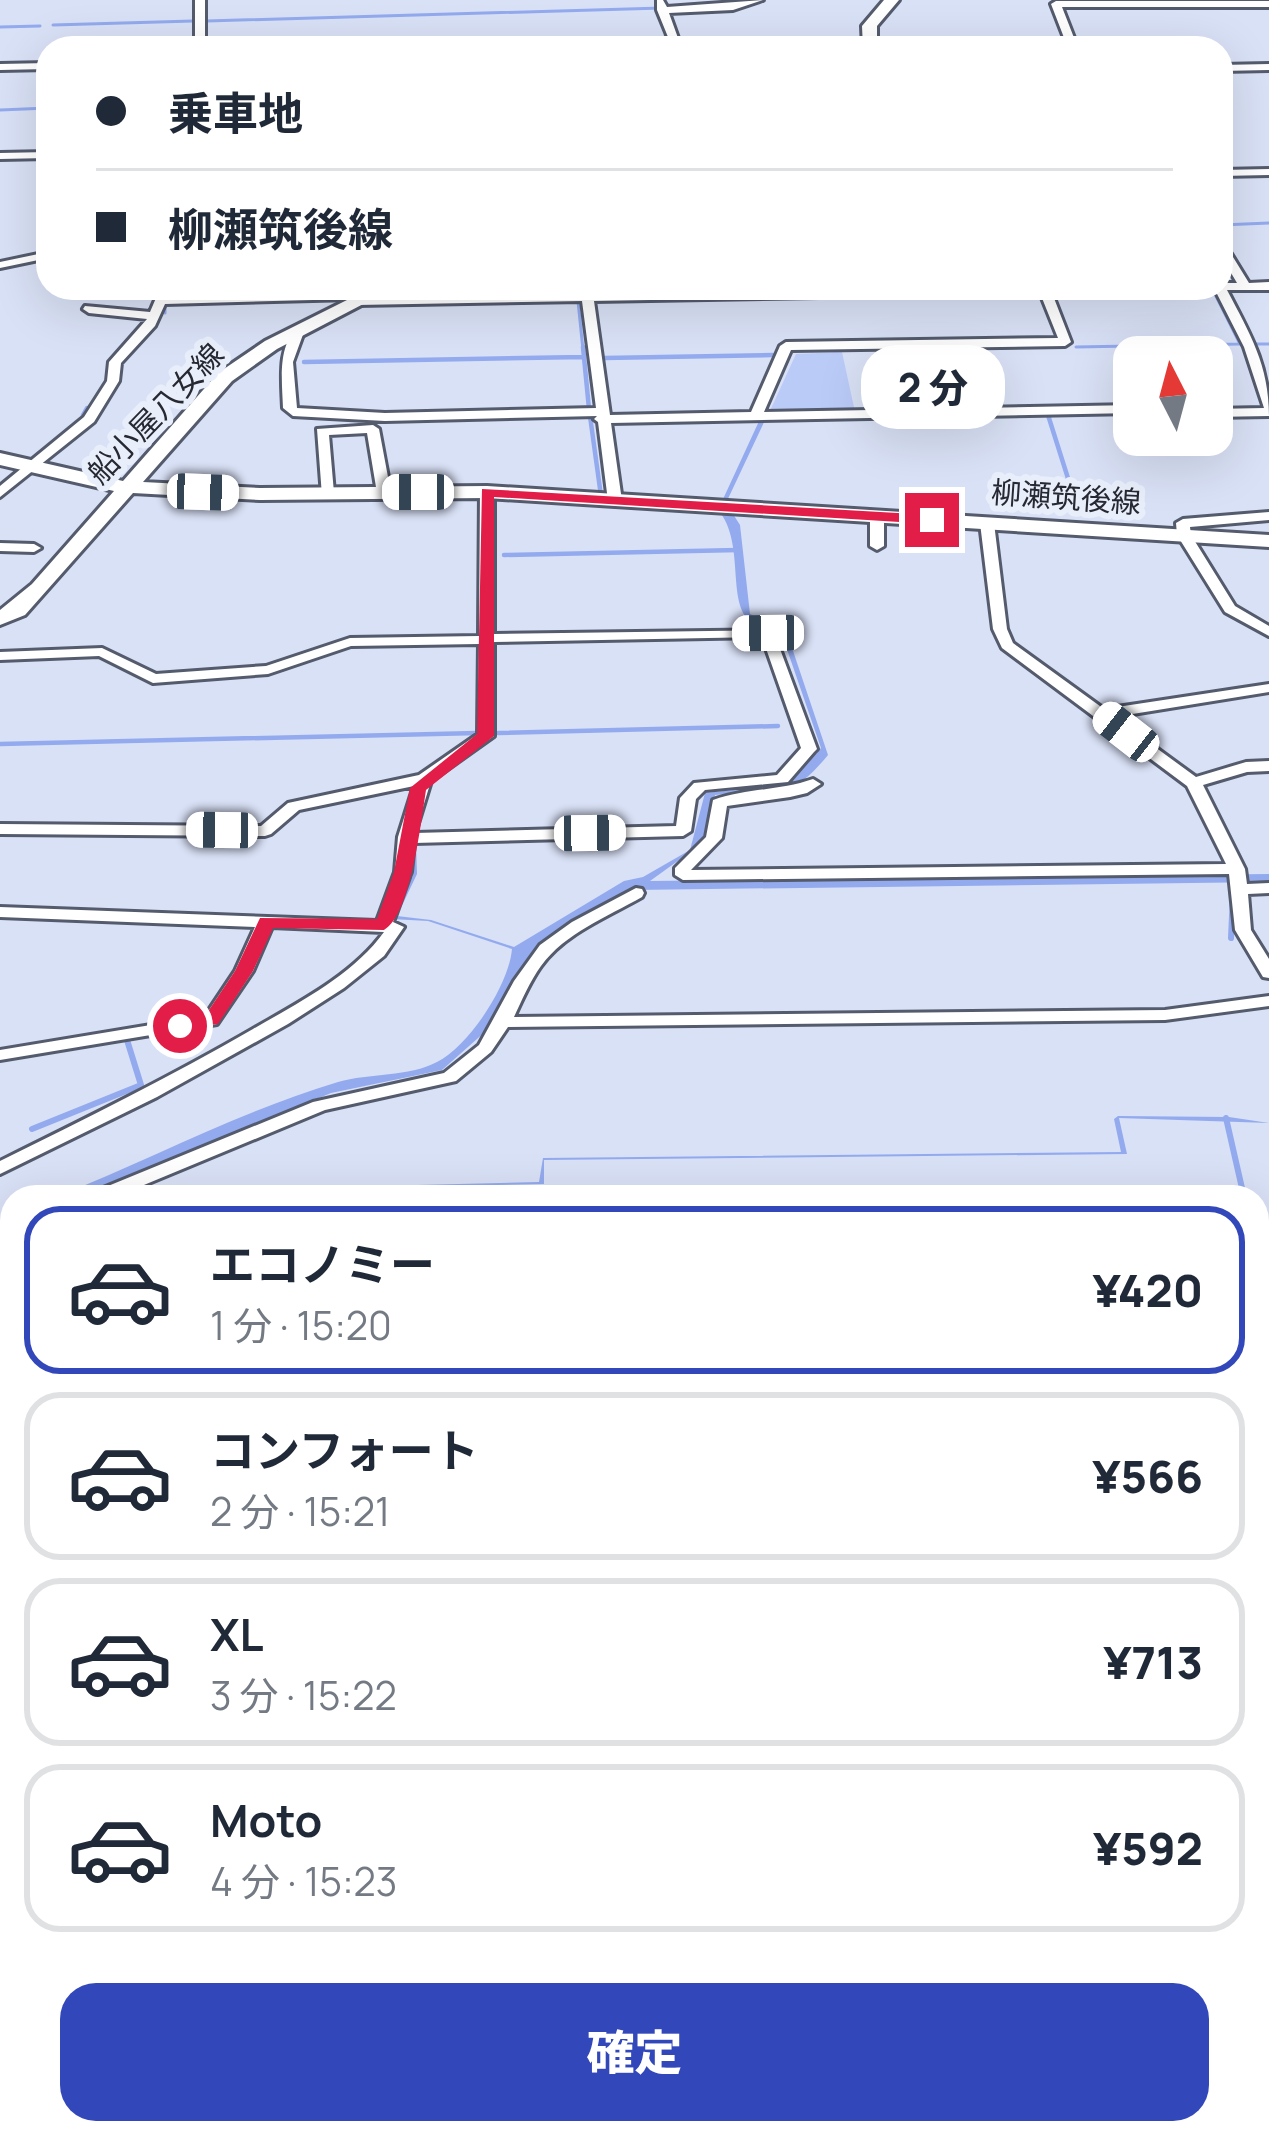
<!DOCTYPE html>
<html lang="ja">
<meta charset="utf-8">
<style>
body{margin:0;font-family:Manrope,"Noto Sans JP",sans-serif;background:#f6f6f7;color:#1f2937;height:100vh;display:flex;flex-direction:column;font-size:45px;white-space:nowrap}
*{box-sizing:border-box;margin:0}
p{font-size:39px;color:#747a83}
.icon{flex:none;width:66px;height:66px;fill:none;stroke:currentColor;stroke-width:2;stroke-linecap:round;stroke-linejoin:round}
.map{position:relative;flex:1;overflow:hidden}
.panel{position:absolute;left:0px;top:1185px;width:1269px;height:960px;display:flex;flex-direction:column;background:#fff;border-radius:36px 36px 0 0;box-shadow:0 12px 48px #0002}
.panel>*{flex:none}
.guide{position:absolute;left:36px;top:36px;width:1197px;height:264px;border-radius:36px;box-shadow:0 12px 48px #0002;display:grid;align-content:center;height:264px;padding:0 60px;background:#fff}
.needle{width:78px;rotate:354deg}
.fabs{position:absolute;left:1113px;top:336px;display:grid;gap:24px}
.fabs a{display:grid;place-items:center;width:120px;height:120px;border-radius:24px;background:#fff;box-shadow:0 12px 48px #0002;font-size:60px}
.end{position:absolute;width:54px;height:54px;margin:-27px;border:15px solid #e11d48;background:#fff;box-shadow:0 0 0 6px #fff}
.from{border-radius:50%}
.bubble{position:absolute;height:84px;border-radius:36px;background:#fff;box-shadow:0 12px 48px #0002;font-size:39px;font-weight:800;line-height:84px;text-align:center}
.car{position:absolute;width:36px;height:72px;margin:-36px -18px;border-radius:15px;box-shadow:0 0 9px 3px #0007;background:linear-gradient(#fff 24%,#345 0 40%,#fff 0 76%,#345 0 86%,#fff 0)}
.guide b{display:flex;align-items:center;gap:42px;height:114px;font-size:45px}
.guide b+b{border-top:3px solid #e0e1e3}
.guide i{width:30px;height:30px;background:#1f2937}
ul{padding:21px 0 0;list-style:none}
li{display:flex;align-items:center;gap:36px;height:168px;margin:0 24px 18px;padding:0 36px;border:6px solid #e0e1e3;border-radius:36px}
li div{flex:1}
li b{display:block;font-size:45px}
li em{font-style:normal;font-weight:800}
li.selected{border-color:#3247b9}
li>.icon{width:108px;height:108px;stroke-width:1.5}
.cta{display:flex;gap:24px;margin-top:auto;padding:24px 60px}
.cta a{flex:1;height:138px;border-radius:36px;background:#3247b9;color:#fff;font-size:48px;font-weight:800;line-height:138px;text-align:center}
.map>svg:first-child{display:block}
.green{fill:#bbcbf8}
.water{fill:#93aaee}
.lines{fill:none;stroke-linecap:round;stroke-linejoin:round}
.stream-far3{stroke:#93aaee;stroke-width:3}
.stream-far2{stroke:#93aaee;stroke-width:4.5}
.stream-far1{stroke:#93aaee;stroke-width:6}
.stream{stroke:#93aaee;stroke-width:8}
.street-casing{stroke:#545b6d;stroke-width:6}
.secondary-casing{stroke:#545b6d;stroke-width:6}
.street{fill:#fff;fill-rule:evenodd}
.secondary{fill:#fff;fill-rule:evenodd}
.route{fill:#e11d48}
.labels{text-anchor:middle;stroke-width:12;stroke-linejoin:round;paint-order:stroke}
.far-street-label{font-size:30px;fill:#262931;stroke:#e9eefb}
</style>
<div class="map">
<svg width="1269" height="2145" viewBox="0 0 1269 2145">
<rect width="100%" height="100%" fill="#d9e1f6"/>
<path class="green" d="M842,352L855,412L769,413L796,354Z"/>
<path class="water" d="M760,419L765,420L726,503L740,525L750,614L786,630L828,755C786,806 774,789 715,795L704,842L650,881L1269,874V882L634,890L544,943L486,1031L442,1070L331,1093L81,1197H56C150,1160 241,1111 338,1082C369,1073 409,1077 437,1062C469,1046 509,985 512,949L428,921L391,919L413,876L416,843L417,874L397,916L431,920L514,947L624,881L643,877L690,850L705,793L789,784L821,748L781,632C772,629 762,629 754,624C724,608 747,543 718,510Z
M1118,1116L1229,1117L1269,1123L1119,1118L1127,1154L544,1160V1184L127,1192L539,1182L543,1158L1121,1152L1114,1119Z"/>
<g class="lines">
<path class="stream-far3" d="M207,21L662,8
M53,25L193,21
M0,27L40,26
M0,110L48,108
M1221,225L1269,223
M578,301L583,350
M165,305V313
M1256,344H1269
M1076,347L1240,344L1213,290"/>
<path class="stream-far2" d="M583,347L589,409
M604,358L773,355
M304,362L583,357
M1078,414L1134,413
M83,415L87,408
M1052,415H1048L1078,510
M590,416L601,496
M504,555L738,550
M498,733L778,726
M0,744L478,733"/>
<path class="stream-far1" d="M1231,938L1233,894
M1226,1118L1244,1197
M32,1129L141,1085L127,1040
M1257,1257L1268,1307L1257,1306
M0,1265L12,1266"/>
<path class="stream" d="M1257,1432L1265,1462H1257
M1257,1807L1269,1804
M0,2025L12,1991
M1257,2062L1269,2060
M747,2145L820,2133"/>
<defs>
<path id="street" d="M195,0H205V48H195Z
M657,0H663L667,7L763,0L733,10L669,13L678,38L661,48H648L668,37L657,10Z
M1269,1V7H1062L1078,48H1068L1051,4L1056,1Z
M938,42L947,48H936L933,45Z
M776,45H831L836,48H771Z
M48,63V69L0,70V64Z
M1269,64V70L1221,71V65Z
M48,152V158L0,159V153Z
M1269,169V175L1221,176V170Z
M1221,243L1225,244L1249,283L1269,282V290H1227C1250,334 1269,365 1269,416L1212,417V409L1264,408L1244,347L1214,288H1221V283H1237L1221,256Z
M48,252V258L0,268V262Z
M580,288H592L593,294L1167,288L1161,292L1052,293L1071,342L1065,346L791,350L764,412L1134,405V413L611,423L622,501L615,505L608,501L598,422L594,419L597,416L385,421L293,416L283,408C282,379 277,346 299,325L305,329L293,362L297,408L385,413L596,408L582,301L357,305L353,304L352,299L165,304L155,326L121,363L119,381L94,422L0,497V486L84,417L107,381L109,362L147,319L89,313L83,309L85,306L150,312L156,298L160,297L369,291L373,293V297L581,294ZM1040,293L1058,338L786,342L780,346L751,412L610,415L594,301Z
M373,425L379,429L391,493L389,496H379L377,493L367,433L329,435L334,493L332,496H322L317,429Z
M487,488L494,492V634L773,630L817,749L814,752L788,782L705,790L696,799L691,831L683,836L414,843L411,872L393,922L404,927L384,956L344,988L288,1024L157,1097L0,1174V1161C85,1119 170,1077 253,1029C298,1003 353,975 384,932L272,927L253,971L217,1024L0,1060V1050L205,1016L235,971L255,927L0,917V907L377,921L395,872L398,837L414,786L299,810L271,834L265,836L0,834V824L261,826L288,803L419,775L478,734L479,644L351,646L268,674L153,683L99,656L0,660V652L102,648L156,674L266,666L350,638L479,636L480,492ZM762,637L801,748L777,775L694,783L680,798L676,826L415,833L431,781L494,736V642Z
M877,512L884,516V546L877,550L870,546V516Z
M1269,512V520L1190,527L1191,535L1235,606L1269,626V636L1225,612L1177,535L1176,523L1183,519Z
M987,519L994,523L1007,629L1013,643L1104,709L1269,684V692L1114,717L1196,777L1246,762L1269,761V771L1247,772L1203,785L1245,869L1247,884L1269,883V893L1248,894L1251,930L1269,959V978L1263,977L1235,930L1229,874L683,880L675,875V868L706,837L713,800C747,788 779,791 813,779L821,784L807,793L790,797L727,806L722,838L691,870L1226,864L1187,786L1002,648L993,629L980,523Z
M0,543L34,544L41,548L34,552L0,551Z
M636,888L642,889L644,893L642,897C607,917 565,933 541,966C530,981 522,1000 514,1017L1165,1010L1269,996V1006L1165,1020L508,1027L491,1052L456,1081L325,1110L115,1197H89L91,1193L313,1102L444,1073L479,1045L514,981L540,945L572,922Z
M12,1225V1238L0,1242V1229Z
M0,1266H12V1278H0Z
M1257,1308L1269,1310V1324L1257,1320Z
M1257,1574L1269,1575V1591L1257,1590Z
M1269,1696V1715L1257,1719V1700Z
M0,1884L12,1885V1905L0,1904Z
M12,1928V1975L9,1981L0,1984V1937L3,1931Z
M1269,2060V2082L1257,2084V2062Z
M812,2133H896L892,2141L880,2145H796L800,2137Z
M1095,2133H1121L1126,2145H1100Z"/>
<path id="secondary" d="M884,0H899L877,26V48H863L862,26Z
M371,288H394L277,349L232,381L143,482L260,488L487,486L1269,535V547L487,498L260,500L133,493L25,615L0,625V610L32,584L114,491L0,465V453L123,481L218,373L265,341Z"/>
</defs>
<use href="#street" class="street-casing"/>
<use href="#secondary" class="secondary-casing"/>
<use href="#street" class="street"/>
<use href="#secondary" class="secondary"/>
</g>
<path class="route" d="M482,489L932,515L939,520L932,524L494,497V736L426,790C421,821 411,915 384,930L273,928L253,971L218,1024L173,1030V1022L205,1016L235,971L260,918L377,919L394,872L410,788L477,734Z"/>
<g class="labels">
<g class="far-street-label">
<text transform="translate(156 414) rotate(-46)" y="10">船小屋八女線</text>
<text transform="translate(1066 498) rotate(4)" y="10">柳瀬筑後線</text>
</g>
</g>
</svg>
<div class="fabs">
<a><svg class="needle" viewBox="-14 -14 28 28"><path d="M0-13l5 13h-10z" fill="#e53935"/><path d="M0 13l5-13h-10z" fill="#747a83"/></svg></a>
</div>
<i class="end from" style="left:180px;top:1026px"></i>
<i class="end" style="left:932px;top:520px"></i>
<div class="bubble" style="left:861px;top:345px;width:144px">2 分</div>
<i class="car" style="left:203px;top:492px;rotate:92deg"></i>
<i class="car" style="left:418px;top:492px;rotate:270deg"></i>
<i class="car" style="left:768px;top:633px;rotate:269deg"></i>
<i class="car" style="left:1126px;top:732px;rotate:308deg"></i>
<i class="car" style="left:222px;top:830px;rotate:271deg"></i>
<i class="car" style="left:590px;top:833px;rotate:89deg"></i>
<div class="guide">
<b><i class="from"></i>乗車地</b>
<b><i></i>柳瀬筑後線</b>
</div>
<section class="panel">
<ul>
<li class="selected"><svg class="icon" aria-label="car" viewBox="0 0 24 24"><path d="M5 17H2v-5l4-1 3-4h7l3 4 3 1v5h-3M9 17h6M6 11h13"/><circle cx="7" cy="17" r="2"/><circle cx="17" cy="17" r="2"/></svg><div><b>エコノミー</b><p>1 分 · 15:20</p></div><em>¥420</em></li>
<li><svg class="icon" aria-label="car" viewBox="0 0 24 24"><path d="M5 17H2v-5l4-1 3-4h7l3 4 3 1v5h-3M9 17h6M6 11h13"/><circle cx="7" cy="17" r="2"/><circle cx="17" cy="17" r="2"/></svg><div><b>コンフォート</b><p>2 分 · 15:21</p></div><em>¥566</em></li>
<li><svg class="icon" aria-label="car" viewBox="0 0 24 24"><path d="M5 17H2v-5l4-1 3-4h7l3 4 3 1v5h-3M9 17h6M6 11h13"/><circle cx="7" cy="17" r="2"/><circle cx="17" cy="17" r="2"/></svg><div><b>XL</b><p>3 分 · 15:22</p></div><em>¥713</em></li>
<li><svg class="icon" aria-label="car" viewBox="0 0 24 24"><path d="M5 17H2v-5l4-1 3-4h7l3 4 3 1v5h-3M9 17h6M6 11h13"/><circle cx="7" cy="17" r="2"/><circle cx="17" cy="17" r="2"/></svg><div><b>Moto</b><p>4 分 · 15:23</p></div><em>¥592</em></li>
</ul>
<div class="cta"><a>確定</a></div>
</section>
</div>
